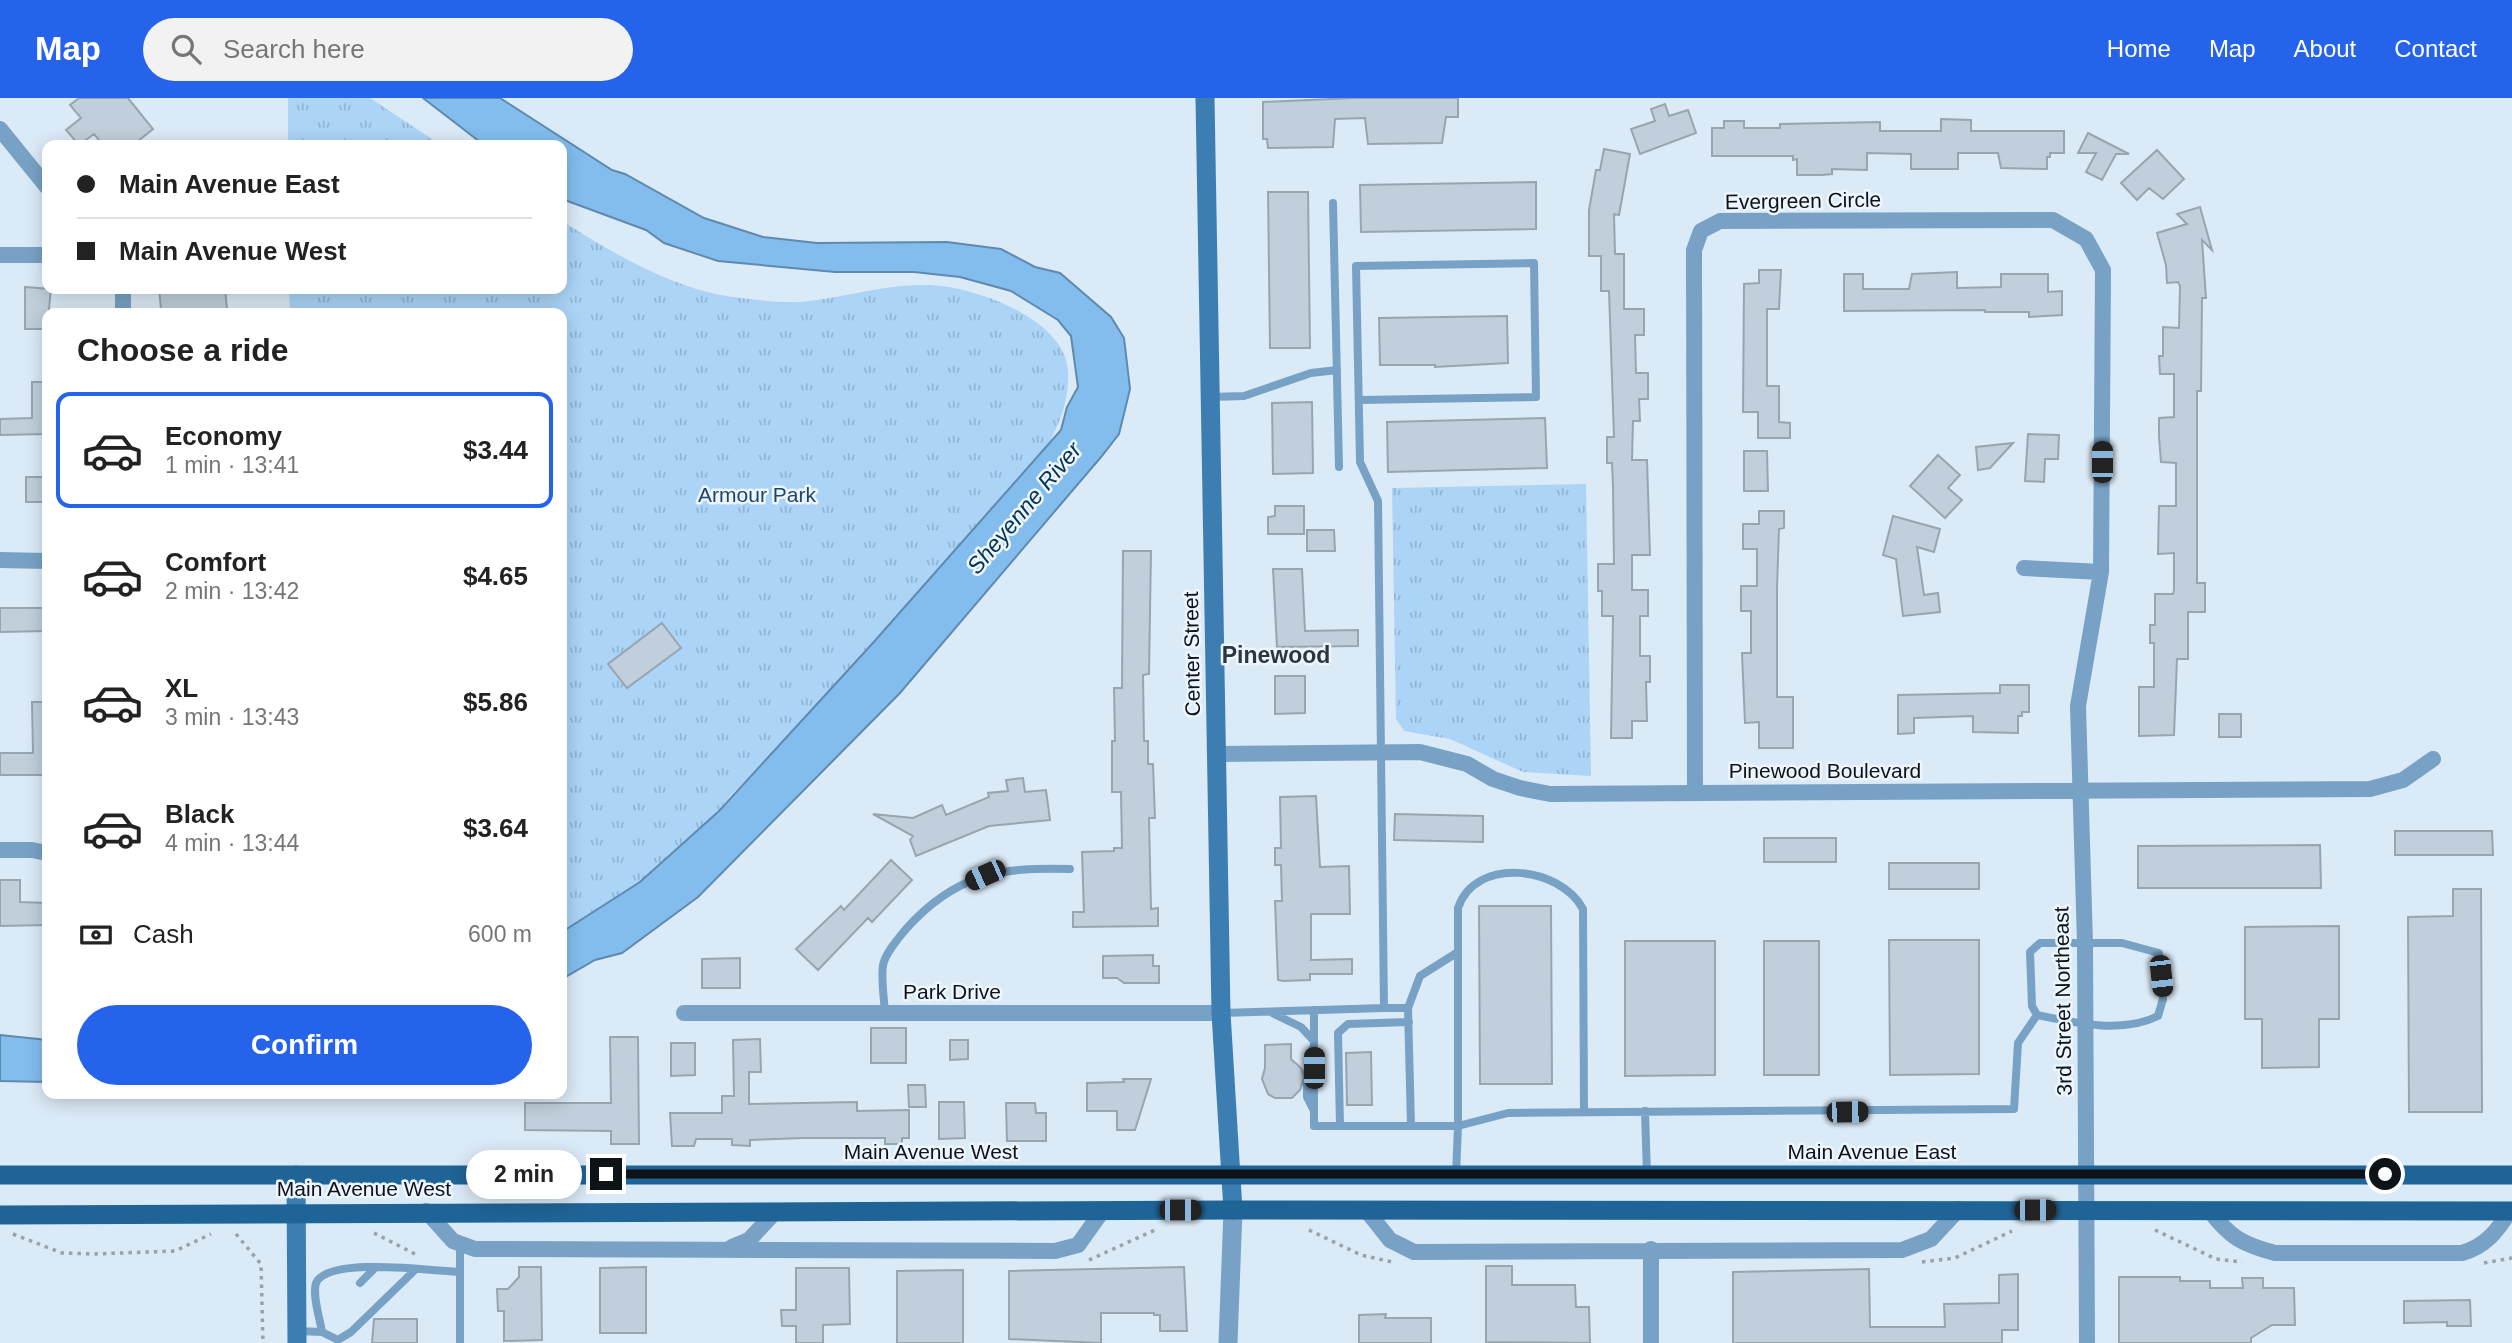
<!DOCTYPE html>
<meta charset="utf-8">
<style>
body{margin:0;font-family:Helvetica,sans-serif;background:#f2f2f2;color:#222;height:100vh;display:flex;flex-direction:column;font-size:26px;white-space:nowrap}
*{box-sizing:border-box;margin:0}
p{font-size:23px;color:#767676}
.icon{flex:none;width:38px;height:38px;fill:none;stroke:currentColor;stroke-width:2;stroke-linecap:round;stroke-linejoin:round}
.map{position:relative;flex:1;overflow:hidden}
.drawer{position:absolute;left:42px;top:210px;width:525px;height:791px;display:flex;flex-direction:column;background:#fff;border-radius:14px;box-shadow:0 4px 18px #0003}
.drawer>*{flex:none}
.banner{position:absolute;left:42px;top:42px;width:525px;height:154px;border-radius:14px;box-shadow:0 4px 18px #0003;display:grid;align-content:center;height:154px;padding:0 35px;background:#fff}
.end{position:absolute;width:32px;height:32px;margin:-16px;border:9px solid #0e1317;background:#fff;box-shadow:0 0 0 4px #fff}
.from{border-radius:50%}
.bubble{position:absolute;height:49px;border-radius:24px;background:#fff;box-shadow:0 4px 18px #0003;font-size:23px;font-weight:800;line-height:49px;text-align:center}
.car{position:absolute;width:21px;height:42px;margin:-21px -10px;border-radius:9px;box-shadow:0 0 5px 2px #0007;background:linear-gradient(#222 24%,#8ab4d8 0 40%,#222 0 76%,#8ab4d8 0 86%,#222 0)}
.banner b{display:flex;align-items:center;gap:24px;height:66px;font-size:26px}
.banner b+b{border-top:2px solid #e0e0e0}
.banner i{width:18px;height:18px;background:#222}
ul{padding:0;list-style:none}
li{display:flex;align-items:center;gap:21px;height:116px;margin:0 14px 10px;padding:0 21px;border:4px solid transparent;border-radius:14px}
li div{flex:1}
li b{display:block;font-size:26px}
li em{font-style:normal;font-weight:800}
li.current{border-color:#2563eb}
li>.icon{width:63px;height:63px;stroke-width:1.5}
h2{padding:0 35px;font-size:32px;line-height:84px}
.pay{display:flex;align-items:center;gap:18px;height:77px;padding:0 35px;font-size:26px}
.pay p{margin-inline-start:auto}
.action{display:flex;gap:14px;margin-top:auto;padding:14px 35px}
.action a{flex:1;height:80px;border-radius:42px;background:#2563eb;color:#fff;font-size:28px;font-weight:800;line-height:80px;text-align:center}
header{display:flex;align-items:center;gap:42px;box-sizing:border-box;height:98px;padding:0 35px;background:#2563eb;color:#fff}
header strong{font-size:33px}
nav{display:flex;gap:38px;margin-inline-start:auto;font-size:24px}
.search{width:490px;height:63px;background:#f2f2f2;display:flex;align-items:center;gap:18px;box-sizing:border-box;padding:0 24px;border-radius:38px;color:#767676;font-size:26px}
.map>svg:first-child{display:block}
.grass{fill:url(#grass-tufts)}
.water{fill:#82bdee;stroke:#5f8aae;stroke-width:2}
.building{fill:#c0cfdb;stroke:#97a5b1;stroke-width:2}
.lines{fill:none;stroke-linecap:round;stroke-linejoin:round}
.path{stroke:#96a2ac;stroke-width:3.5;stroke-dasharray:3.5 5;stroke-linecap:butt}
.service{stroke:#78a2c5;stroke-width:8}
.minor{stroke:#78a2c5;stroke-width:16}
.tertiary{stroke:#78a2c5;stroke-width:19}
.secondary{stroke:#3c7eb2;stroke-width:19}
.primary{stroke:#1f6496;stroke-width:19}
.route{stroke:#0e1317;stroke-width:9}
.labels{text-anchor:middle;stroke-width:5;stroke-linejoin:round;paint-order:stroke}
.street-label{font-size:21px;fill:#0e1317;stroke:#edf6fe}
.park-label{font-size:21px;fill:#1c4769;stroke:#edf6fe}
.water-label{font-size:23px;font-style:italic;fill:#033352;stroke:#edf6fe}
.neighbourhood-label{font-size:23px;font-weight:bold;fill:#2b3640;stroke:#edf6fe}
</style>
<header>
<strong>Map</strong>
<div class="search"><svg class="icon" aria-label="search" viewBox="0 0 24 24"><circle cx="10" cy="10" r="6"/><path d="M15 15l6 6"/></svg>Search here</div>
<nav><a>Home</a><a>Map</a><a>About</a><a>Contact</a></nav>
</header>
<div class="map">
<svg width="2512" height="1245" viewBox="0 0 2512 1245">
<defs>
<pattern id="grass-tufts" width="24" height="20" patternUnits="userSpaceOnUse" patternTransform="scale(1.75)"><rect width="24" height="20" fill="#abd4f7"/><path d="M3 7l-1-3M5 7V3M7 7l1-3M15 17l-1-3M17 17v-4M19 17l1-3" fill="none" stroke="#92b5d3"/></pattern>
</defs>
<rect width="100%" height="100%" fill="#dbeaf7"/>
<path class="grass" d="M288,0H370L441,47H288Z
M562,123C611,154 668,188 726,198C749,201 777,205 800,204C848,200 899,181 948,189C988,195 1064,224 1068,272C1070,302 1059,327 1045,353L884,546L731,697L682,756L562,851V215H290L289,191H562Z
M1586,386L1591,678L1523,674L1450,641L1404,633L1396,621L1392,390Z"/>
<path class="water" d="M423,0H500L612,72L625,76L704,120L763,139L817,145L947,144L1001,151L1035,169L1060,175L1111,219L1124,240L1130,291L1119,336L1101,359L900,595L698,799L622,855L595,862L562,881V834L640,784L719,713L872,546L1061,332L1067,309L1078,289L1071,238L1058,222L1011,193L960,179L914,174H835L718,163L664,145L646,132L562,101V47H484Z
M0,937L47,942V984L0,983Z"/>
<path class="building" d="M79,0H128L153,31L133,47H103L94,36L79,47L66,32L81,20L70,7Z
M1354,0H1458V19H1446L1442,45L1368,46L1365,20L1335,21L1333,49L1268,50L1267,41H1263V4Z
M1665,6L1669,18L1688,12L1696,35L1640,56L1631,31L1655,23L1651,11Z
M1941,21L1971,22V33H2064V55H2050V59H2047V71L2001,70L1998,55H1958V71H1911V56L1867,55V72L1832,71V76L1822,77H1797V61L1793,62V58H1712V30H1724V23H1744V30H1780V26L1880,24V33H1941Z
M2088,35L2129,56H2116L2102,82L2086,74L2096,55H2078Z
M1604,51L1630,56L1619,117L1614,116L1615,156H1624V211H1644V237H1635L1636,275H1648V301H1639L1640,323H1633L1632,362H1647L1650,457H1632V492H1648V518H1640V558H1650V584H1646L1647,623H1632V640H1611L1613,518H1602V493H1598V466H1614L1613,388L1612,365H1607V339H1614L1609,193H1601V158H1589V112L1596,72H1600Z
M2157,52L2184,81L2163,101L2149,90L2137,102L2121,85Z
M1536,84V131L1361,134L1360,87Z
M1268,94H1308L1310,250H1270Z
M2200,109L2212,152L2202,142L2206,200H2202L2201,293H2197V485H2205V514H2188V561H2177L2174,637L2139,638V589H2154V545H2150V527H2155V496H2173L2174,492V455L2158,456L2159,408H2176V365L2161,364L2159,339V320L2174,319V276H2160L2159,258H2163V229L2179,230L2180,188L2178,184L2167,185L2166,167L2157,135L2187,126L2177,116Z
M1759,172H1781L1779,211H1767V288H1779V324L1790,325V340H1758V314H1743L1744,186L1759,185Z
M1957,174V190L2001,189V176H2048V194L2062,193V217L2029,219V214H1985V212L1844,213V176H1863V191H1909L1912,176Z
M25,189L51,191L47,231H25Z
M159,191H225L227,211H161Z
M1507,218L1508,265L1435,269V267H1380L1379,220Z
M32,284H47V336L0,337V321L32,320Z
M1312,304L1313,375L1273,376L1272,305Z
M1545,320L1547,370L1388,374L1387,324Z
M2028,336L2059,337L2058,361H2045L2044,384L2025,383Z
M2013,345L1990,370L1978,372L1976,349Z
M1744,353H1767L1768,393H1744Z
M1938,357L1960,377L1948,390L1962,402L1945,420L1910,388Z
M26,379H47V404H26Z
M1275,408H1304V436H1268V419L1275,418Z
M1759,413H1784V430L1779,431L1777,490V599H1793V650H1759V624L1745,625L1742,555H1751V513H1741V488H1757V451H1743V426H1759Z
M1893,418L1940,431L1934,454L1917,449L1924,497L1938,495L1940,514L1903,518L1896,461L1883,457Z
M1307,432H1334L1335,453H1307Z
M1123,453H1151L1149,576L1143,577L1144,643H1148V666H1153L1155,720H1149L1151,811L1158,810V828L1073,829V814H1084L1082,754L1114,753V750H1122L1121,694H1112V643H1115L1114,590H1122Z
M1273,471H1302L1305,533L1358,532V548L1277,549Z
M0,510H47V533L0,534Z
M662,525L681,550L627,590L608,566Z
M1275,578H1305V615L1275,616Z
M2000,587H2029V614H2022V618H2018V635L1973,634V618L1914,620V635L1898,636V597L2000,595Z
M32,604H47V677H0V655H33Z
M2219,616H2241V639H2219Z
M1023,680L1025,694L1046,692L1050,722L989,728L916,758L910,742L913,738L873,716L913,720L942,707L946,717L989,699L988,695L1008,693L1006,682Z
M1316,698L1320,769L1349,768L1350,816H1311V862L1352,861V876H1310V882L1283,883L1278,882L1275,803H1282L1281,767H1275V750H1281L1280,699Z
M1395,716L1483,718V744L1394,742Z
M2395,733H2492L2493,757H2395Z
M1764,740H1836V764H1764Z
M2320,747L2321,790H2138V748Z
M891,762L912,782L872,824L868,820L818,872L796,851L841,808L844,812Z
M1889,765H1979V791H1889Z
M0,782H20V804L47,805V827L0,828Z
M2453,791H2481L2482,1014H2409L2408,819L2453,818Z
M1479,808H1551L1552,986H1480Z
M2339,828V921H2319V969L2262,970V921H2245V829Z
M1889,842H1979V976L1890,977Z
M1625,843H1715V977L1625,978Z
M1764,843H1819V977H1764Z
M1153,857V868H1159V885H1124L1117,880H1103V858Z
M740,860V890H702V861Z
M871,930H906V965H871Z
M610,939H638L639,1046H611V1033L525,1032V1005H611Z
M760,941L761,974H749V1006L857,1004V1013L909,1012V1040H902V1046H885V1040H803L750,1042V1048L732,1047V1041H696L694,1048H672L670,1015H722V998H734L733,942Z
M950,942H968V961L950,962Z
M671,945H695V977L671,978Z
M1291,946V961L1301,970L1304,980L1300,992L1292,1000H1275L1268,996L1262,981L1265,970V947Z
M1371,954L1372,1007H1347L1346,955Z
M1123,981H1151L1135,1032H1117V1013H1087V985L1124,984Z
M908,987H925L926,1009H909Z
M939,1004H964L965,1040L939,1041Z
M1006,1005H1035L1036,1015H1046V1043H1007Z
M1486,1168H1512V1187H1575L1576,1209H1589L1590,1245L1486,1244Z
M519,1169H541L542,1242L504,1243V1213H498L497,1191H508L519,1179Z
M646,1169V1235H600V1170Z
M1184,1169L1187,1233H1160V1217H1154V1215H1101V1245L1009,1241V1173Z
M796,1170H849L850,1226L823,1227V1245H796V1228H782L781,1212H796Z
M1869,1171L1870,1229H1945L1944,1206L1999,1205V1177L2018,1176V1232H2002V1245H1733V1174Z
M963,1172V1245H897V1173Z
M2119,1179H2180V1183H2210V1190H2243L2242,1180H2263V1190H2294L2295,1227H2272L2251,1240V1245H2119Z
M2470,1202L2471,1228H2447V1224L2404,1225V1203Z
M1386,1216L1385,1220H1431V1245H1359V1217Z
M374,1221H417V1245H372Z"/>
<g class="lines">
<path class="path" d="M1309,1132L1361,1157L1392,1164
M2155,1132L2216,1161L2242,1164
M374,1135L417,1157
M13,1136L62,1155L94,1156L175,1153L211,1136
M236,1136L261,1166L263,1245
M1089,1162L1155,1132
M1922,1164L1955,1160L2012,1133
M2484,1165L2512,1160"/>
<path class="service" d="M1333,105L1339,369
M1211,299L1244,298L1311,275L1337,272
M2040,845H2122L2159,855L2163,901L2158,918C2122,936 2075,925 2037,917L2032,908L2030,854Z
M1384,910H1408L1420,878L1458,854
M1408,910L1411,1028
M1314,912V1028H1458V810C1475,758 1560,768 1583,811L1584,1014
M885,915C884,900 881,881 883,867C886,854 898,841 906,831C955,776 1000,769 1070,771
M1221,915L1384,910L1378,403L1360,364L1356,168L1534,165L1536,299L1359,302
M1274,916L1301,929L1314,943
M1307,974L1313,950
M1307,986V999L1313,1011
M1645,1013L1647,1077
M1340,1028L1338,935L1348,926L1409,924
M1456,1077L1458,1028L1508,1015L2014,1011L2018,945L2037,917
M460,1146V1245
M360,1185L376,1169
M297,1233L322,1234C320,1221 312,1197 316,1185C328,1158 433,1173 460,1174
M322,1234L338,1242L351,1234L415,1172"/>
<path class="minor" d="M0,31L47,89
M0,157H47
M123,215V191
M0,462L47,463
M2024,470L2101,474
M1216,656L1420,654L1467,666L1493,681L1520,690L1550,696L2370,691L2403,682L2433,661
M1695,695L1694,152L1701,133L1720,123L2053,122L2086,141L2103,172L2101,474L2078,608L2085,845L2087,1245
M0,752H32L47,755
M684,915H1221
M2209,1112C2230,1139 2241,1146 2275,1155H2462C2486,1148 2497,1133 2510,1113
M426,1113L453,1143L475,1151L1055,1153L1078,1147L1103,1112
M1367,1113L1390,1142L1414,1154L1902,1152L1931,1141L1959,1111
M732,1149L749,1142L776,1113
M1651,1151V1245"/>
<path class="tertiary" d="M1228,1245L1233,1112"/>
<path class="secondary" d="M1205,0L1221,915L1233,1112
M296,1077L297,1245"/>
<path class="primary" d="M0,1077H2512
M0,1117L1233,1112L2512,1113"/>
</g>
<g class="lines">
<path class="route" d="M606,1076H2385"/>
</g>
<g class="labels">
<g class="street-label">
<text transform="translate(1803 103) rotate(-1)" y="7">Evergreen Circle</text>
<text transform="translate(1192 556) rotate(-91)" y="7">Center Street</text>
<text x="1825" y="680">Pinewood Boulevard</text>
<text x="952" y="901">Park Drive</text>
<text transform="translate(2063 903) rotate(-91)" y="7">3rd Street Northeast</text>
<text x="931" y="1061">Main Avenue West</text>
<text x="1872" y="1061">Main Avenue East</text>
<text x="364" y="1098">Main Avenue West</text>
</g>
<g class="park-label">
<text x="757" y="404">Armour Park</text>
</g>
<g class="water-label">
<text transform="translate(1024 410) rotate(-50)" y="8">Sheyenne River</text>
</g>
<g class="neighbourhood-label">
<text x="1276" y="565">Pinewood</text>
</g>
</g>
</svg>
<i class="end from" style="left:2385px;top:1076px"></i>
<i class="end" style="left:606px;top:1076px"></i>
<div class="bubble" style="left:466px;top:1052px;width:116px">2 min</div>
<i class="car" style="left:2102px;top:364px;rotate:0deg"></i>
<i class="car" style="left:985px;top:777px;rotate:246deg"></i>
<i class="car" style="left:2161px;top:878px;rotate:174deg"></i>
<i class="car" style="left:1314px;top:970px;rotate:0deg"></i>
<i class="car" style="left:1847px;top:1014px;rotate:89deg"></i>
<i class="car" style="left:1180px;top:1112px;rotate:90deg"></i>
<i class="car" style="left:2035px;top:1112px;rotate:90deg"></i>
<div class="banner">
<b><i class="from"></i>Main Avenue East</b>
<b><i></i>Main Avenue West</b>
</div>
<section class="drawer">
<h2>Choose a ride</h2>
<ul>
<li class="current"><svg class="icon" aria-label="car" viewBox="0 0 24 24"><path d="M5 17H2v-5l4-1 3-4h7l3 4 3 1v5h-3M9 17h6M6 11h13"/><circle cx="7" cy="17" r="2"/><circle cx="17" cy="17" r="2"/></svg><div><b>Economy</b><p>1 min · 13:41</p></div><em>$3.44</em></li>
<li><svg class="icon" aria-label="car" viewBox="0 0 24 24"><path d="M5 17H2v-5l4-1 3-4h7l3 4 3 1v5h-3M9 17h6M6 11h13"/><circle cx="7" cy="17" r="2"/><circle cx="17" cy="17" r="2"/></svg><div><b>Comfort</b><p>2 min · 13:42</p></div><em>$4.65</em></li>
<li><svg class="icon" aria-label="car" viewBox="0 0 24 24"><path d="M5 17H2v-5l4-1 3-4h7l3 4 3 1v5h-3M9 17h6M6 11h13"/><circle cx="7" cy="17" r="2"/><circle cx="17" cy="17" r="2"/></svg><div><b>XL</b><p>3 min · 13:43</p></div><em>$5.86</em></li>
<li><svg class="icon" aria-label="car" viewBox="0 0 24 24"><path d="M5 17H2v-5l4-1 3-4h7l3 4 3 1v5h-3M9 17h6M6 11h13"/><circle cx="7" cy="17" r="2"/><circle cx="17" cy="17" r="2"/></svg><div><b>Black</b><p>4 min · 13:44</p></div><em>$3.64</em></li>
</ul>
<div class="pay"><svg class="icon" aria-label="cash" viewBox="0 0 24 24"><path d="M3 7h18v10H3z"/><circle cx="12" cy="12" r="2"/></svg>Cash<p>600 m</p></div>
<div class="action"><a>Confirm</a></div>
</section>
</div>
